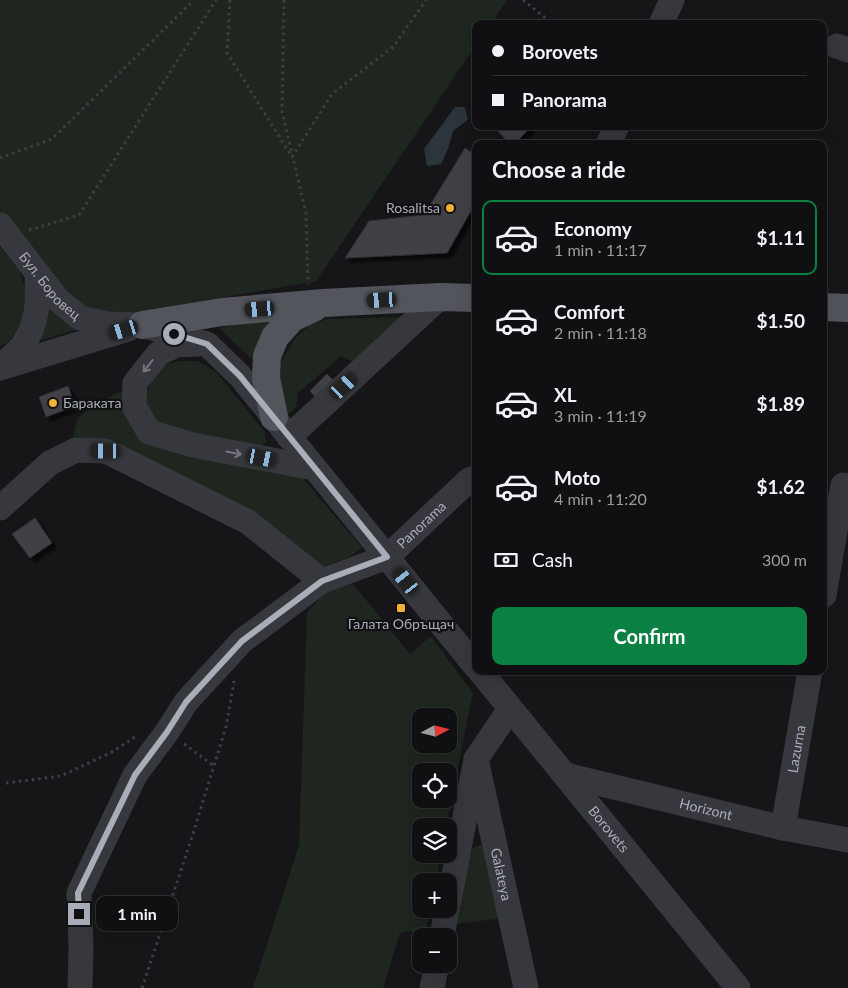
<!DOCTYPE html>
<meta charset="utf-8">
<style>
body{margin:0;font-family:Lato,sans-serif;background:#1e1e20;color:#f1f3f6;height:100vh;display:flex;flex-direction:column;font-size:19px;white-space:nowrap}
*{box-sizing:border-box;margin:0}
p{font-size:16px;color:#9c9d9f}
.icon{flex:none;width:28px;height:28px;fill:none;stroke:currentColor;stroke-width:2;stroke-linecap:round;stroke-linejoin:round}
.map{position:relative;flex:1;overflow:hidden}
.drawer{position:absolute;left:472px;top:140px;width:355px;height:535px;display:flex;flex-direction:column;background:#101012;border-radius:10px;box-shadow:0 5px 20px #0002,0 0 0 1px #303032}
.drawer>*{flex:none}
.guide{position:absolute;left:472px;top:20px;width:355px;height:110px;border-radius:10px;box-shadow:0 5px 20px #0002,0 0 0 1px #303032;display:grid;align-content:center;height:110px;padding:0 20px;background:#101012}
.needle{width:32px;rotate:83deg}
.buttons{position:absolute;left:412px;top:708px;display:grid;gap:10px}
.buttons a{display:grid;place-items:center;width:45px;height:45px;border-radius:10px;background:#101012;box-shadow:0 5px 20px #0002,0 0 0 1px #303032;font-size:25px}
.end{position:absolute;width:22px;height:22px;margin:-11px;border:6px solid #a8adb8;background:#111;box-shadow:0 0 0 2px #111}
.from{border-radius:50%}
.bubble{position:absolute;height:35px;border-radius:10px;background:#101012;box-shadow:0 5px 20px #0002,0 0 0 1px #303032;font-size:16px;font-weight:700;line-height:35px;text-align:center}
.car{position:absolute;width:15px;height:30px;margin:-15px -8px;border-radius:6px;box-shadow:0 0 4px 1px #0007;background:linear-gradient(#222 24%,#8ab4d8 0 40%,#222 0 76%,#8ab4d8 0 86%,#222 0)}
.guide b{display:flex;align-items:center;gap:18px;height:48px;font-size:19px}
.guide b+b{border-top:1px solid #303032}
.guide i{width:12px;height:12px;background:#f1f3f6}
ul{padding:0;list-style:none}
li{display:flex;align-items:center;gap:15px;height:75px;margin:0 10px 8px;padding:0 10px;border:2px solid transparent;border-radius:10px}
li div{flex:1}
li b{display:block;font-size:19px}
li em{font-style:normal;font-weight:700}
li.current{border-color:#0b8043}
li>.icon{width:45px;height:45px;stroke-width:1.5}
h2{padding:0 20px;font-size:22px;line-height:60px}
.pay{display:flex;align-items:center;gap:12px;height:55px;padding:0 20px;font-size:19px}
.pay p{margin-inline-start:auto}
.action{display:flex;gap:10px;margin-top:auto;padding:10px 20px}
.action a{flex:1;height:58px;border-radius:10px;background:#0b8043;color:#fff;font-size:20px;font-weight:700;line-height:58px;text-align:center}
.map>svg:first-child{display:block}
.green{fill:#1e261f;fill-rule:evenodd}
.water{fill:#2c353c}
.building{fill:#404145;stroke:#303034;filter:url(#shadow)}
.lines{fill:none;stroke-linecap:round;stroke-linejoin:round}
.path{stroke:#3d3f44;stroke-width:3;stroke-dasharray:2.5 4;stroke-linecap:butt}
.minor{stroke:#37383d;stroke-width:25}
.major{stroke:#53555c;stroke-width:28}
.oneway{stroke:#757881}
.route{stroke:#a8adb8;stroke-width:6}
.poi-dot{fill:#f2b134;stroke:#111113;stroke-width:2}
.labels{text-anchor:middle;stroke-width:4.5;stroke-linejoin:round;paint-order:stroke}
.poi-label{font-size:14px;fill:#a8adb8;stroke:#111113;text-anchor:end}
.street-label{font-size:14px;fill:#a8adb8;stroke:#111113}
</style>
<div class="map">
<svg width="848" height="988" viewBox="0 0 848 988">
<defs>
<filter id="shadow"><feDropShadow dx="4.5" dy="4.5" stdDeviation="1" flood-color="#0009"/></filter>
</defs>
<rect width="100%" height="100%" fill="#161618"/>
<path class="green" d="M0,0H507L491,24H476V45L316,281L197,302L109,316L74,301L28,249L0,212Z
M0,247L20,271L26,292L25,324L8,342L0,346Z
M47,296L88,326L32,343Z
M404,317L352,361L341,356L298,393L296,407L288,415L281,401L279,380L282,360L296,337L311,324L328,319Z
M273,319L258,365L219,328L244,322Z
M179,361H198L217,373L265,432L266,441L260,448L159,426L148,412L146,396L151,381L162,366Z
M126,389L129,414L300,475L362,548L351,556L322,567L103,441L73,437L77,418L102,401Z
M353,584L410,654L431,636L473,693L446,826H421V854H441L436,881H421V909H430L426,929L400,933L383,988H253L299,845L307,613L326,591ZM421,716H449V744H421ZM421,771H449V799H421Z
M491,842L503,918L456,924L472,848Z"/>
<path class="water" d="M455,107H465L468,120L453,131L448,149L441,164L427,166L424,149Z"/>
<path class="building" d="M496,126H528L530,128L514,144H510L495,128Z
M465,148L476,155V202L447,253L345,258L369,221L424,215Z
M327,374L337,384L319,401L310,391Z
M68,386L75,406L46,417L39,397Z
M35,518L52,543L30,558L12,534Z"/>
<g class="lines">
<path class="path" d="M230,0L227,53L292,157L332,94L393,47L426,0
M284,0L282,111L306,213L308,284
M523,0L553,24
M0,158L52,139L194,0
M29,230L79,215L216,0
M184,744L214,766
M6,783L61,776L112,752L138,735
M101,914L168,913
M142,988L191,840L226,727L234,681"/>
<g class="minor">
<path d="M661,24L672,0"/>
<path d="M837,46L848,50"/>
<path d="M608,144L617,126"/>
<path id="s1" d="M0,225L58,300L80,318L108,324L142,325L207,344L240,376L476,667"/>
<path d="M197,344L176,345L158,354L135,383L134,406L149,432L193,445L314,468"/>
<path d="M0,367C7,360 17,353 23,345C39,321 38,300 37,273"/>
<path d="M0,368L128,329"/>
<path d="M289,437L440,297"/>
<path d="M0,508L50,463L76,450L106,451L248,522L322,581"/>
<path d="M824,595L843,485"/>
<path id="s2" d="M480,671L738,988"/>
<path id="s3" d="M476,759L526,988"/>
<path id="s4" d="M565,775L783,828L848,840"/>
<path id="s5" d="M783,828L810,671"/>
<path d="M449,901L476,759L510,709"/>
<path d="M442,936L447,909"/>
<path id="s6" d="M80,988L81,947L79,893L135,775L167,732L186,702L242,641L322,581L387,557L469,480L476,478"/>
<path d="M432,988L437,964"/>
</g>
<path class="major" d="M824,307L848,308
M142,325L222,312L323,303L440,297L476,298
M274,417L266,378L267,356L275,337L292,318L315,307"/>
</g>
<defs><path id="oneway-shaft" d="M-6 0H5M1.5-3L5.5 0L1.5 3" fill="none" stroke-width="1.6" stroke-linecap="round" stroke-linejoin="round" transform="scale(1.25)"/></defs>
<g class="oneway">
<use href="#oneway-shaft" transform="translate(148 366) rotate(128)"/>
<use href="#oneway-shaft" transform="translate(234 453) rotate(11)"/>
</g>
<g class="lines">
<path class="route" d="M79,914L78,893L135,775L167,732L186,702L242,641L322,581L387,557L240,376L207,344L174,334"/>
</g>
<g class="poi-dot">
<circle cx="450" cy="208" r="5"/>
<circle cx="53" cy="403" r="5"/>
<rect x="396" y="603" width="10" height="10" rx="2.5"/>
</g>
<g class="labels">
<g class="poi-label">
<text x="440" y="213">Rosalitsa</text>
<text x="63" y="408" text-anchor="start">Бараката</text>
<text x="401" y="629" text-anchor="middle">Галата Обръщач</text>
</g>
<g class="street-label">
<text dy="5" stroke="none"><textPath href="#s1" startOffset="79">Бул. Боровец</textPath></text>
<text dy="5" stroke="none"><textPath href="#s6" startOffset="614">Panorama</textPath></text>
<text dy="5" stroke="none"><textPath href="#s5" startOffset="80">Lazurna</textPath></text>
<text dy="5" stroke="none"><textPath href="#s4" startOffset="145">Horizont</textPath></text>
<text dy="5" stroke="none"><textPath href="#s2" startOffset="204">Borovets</textPath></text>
<text dy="5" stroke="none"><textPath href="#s3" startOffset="118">Galateya</textPath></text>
</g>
</g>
</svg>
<div class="buttons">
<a><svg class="needle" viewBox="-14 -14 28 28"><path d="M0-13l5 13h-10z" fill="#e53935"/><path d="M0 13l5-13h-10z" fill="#9c9d9f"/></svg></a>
<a><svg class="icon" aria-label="locate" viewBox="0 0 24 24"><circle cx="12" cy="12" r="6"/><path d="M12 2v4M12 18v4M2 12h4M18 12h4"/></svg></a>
<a><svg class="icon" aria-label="layers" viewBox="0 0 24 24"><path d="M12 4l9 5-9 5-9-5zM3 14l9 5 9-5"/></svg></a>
<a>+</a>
<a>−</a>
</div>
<i class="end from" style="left:174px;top:334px"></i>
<i class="end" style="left:79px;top:914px"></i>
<div class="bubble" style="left:96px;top:896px;width:82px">1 min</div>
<i class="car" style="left:382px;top:300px;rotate:267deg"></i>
<i class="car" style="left:260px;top:309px;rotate:265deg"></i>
<i class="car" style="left:124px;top:330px;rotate:253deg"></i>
<i class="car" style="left:344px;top:386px;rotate:47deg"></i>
<i class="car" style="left:106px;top:451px;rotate:270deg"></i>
<i class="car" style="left:262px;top:458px;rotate:101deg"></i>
<i class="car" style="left:406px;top:581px;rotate:321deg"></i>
<div class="guide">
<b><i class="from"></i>Borovets</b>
<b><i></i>Panorama</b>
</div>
<section class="drawer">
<h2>Choose a ride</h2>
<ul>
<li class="current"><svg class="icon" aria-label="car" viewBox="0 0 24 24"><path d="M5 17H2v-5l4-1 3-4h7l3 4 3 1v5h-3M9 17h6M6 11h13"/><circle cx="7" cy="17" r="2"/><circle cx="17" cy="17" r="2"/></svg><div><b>Economy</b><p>1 min · 11:17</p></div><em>$1.11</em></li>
<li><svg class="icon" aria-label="car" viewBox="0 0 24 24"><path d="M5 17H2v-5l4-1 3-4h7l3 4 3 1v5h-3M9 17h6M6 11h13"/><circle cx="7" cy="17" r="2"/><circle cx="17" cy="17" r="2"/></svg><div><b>Comfort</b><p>2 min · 11:18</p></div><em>$1.50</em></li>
<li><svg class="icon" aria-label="car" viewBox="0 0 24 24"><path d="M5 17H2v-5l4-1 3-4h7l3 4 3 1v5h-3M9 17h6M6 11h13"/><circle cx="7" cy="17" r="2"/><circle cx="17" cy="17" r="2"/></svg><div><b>XL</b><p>3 min · 11:19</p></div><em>$1.89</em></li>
<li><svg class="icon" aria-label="car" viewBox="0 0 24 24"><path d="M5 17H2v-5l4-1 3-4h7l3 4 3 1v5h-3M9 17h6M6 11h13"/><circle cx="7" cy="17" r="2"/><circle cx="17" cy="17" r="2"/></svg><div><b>Moto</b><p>4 min · 11:20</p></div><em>$1.62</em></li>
</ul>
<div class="pay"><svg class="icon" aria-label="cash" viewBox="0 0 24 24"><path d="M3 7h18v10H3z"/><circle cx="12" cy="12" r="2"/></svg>Cash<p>300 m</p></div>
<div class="action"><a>Confirm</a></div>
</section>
</div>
